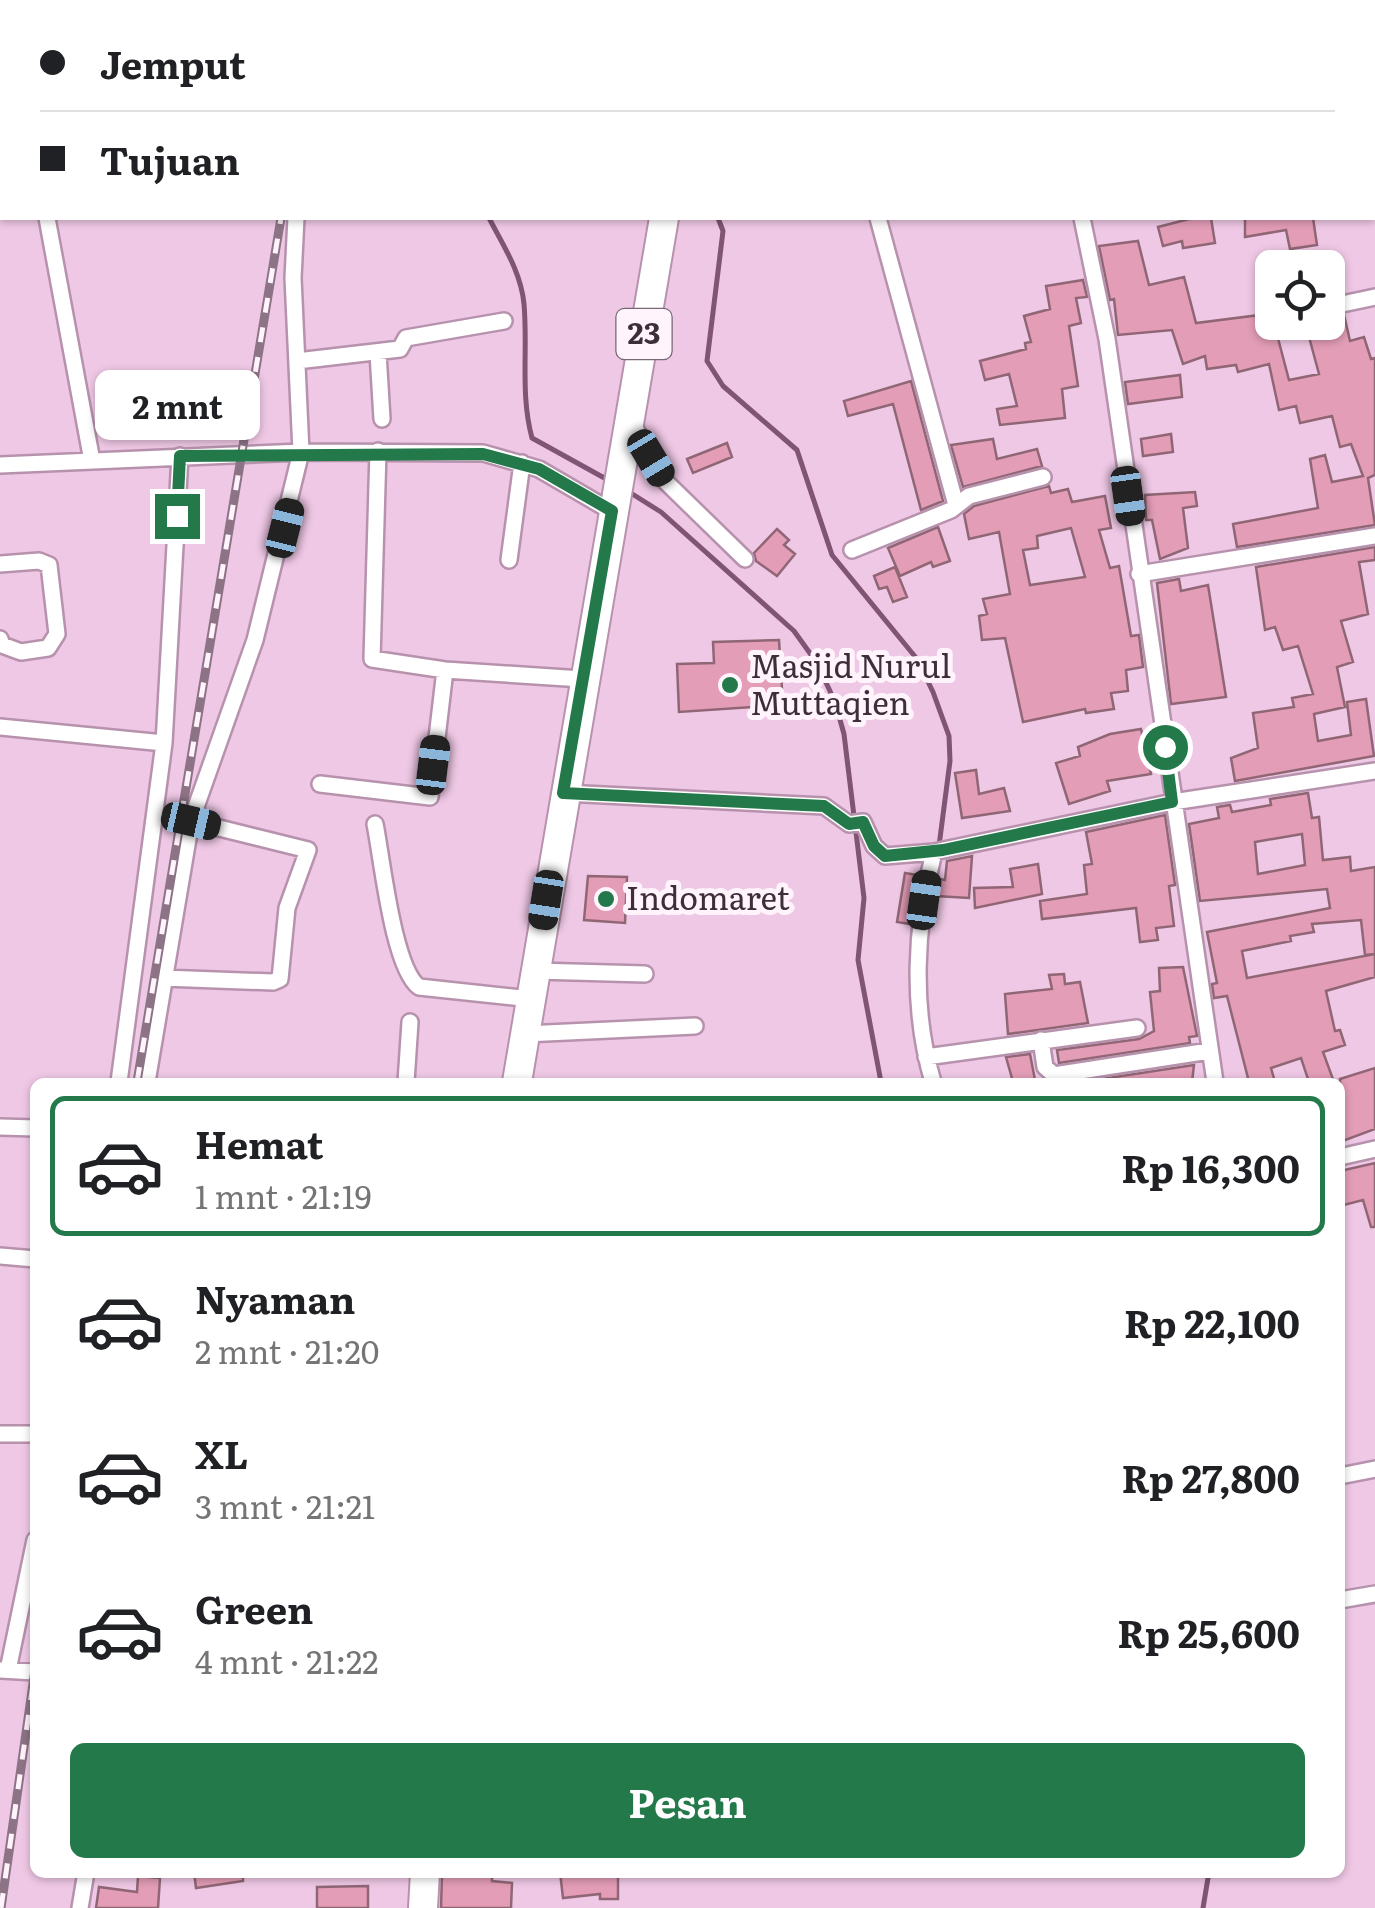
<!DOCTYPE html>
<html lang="id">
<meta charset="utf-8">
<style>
body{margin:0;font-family:Literata,serif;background:#f6f6f6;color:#202124;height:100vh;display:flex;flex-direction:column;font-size:38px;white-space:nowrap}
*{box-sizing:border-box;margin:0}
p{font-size:32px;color:#757577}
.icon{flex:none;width:55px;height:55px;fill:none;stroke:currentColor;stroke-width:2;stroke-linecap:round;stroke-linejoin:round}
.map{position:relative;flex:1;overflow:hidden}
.drawer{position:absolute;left:30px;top:1078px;width:1315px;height:800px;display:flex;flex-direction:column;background:#fff;border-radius:15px;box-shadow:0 2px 8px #0004}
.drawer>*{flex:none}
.banner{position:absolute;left:0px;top:0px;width:1375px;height:220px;box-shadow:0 2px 8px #0004;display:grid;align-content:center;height:220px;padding:0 40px;background:#fff}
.fabs{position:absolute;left:1255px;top:250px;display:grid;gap:20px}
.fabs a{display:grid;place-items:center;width:90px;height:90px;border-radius:15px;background:#fff;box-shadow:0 2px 8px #0004;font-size:50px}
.end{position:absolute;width:45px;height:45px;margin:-22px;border:12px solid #24794b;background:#fff;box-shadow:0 0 0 5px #fff}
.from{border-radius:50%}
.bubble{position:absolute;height:70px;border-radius:15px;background:#fff;box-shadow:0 2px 8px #0004;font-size:32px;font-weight:700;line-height:70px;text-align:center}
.car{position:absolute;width:30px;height:60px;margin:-30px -15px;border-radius:12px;box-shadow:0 0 8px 2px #0007;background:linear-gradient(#222 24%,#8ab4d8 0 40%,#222 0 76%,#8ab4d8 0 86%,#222 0)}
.banner b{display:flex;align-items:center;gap:35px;height:95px;font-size:38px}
.banner b+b{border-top:2px solid #e0e0e0}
.banner i{width:25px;height:25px;background:#202124}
ul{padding:18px 0 0;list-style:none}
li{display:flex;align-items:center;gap:30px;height:140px;margin:0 20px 15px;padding:0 20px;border:5px solid transparent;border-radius:15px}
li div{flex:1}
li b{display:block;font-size:38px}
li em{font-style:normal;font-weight:700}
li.active{border-color:#24794b}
li>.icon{width:90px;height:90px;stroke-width:1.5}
.action{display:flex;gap:20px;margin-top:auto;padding:20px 40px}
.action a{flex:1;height:115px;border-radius:15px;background:#24794b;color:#fff;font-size:40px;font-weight:700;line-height:115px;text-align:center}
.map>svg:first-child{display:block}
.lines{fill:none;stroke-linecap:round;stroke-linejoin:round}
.stream{stroke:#7f5474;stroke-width:5}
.building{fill:#e39db7;stroke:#906675;stroke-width:2.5;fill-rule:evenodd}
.street-casing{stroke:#b792ad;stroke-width:20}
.secondary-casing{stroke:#b792ad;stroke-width:28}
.highway-casing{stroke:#b792ad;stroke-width:32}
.street{stroke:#fff;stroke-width:15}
.secondary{stroke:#fff;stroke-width:22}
.highway{stroke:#fff;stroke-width:28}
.rail-casing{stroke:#8d7386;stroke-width:9}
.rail{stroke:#fff3fc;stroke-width:5;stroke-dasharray:15;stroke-linecap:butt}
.route{stroke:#24794b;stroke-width:12}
.poi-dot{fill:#24794b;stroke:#fff3fc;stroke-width:4}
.labels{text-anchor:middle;stroke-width:10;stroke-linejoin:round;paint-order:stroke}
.shield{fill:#fff3fc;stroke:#776974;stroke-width:2.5}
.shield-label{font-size:30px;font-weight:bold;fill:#3d2e39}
.poi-label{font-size:32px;fill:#3d2e39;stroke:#fff3fc;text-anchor:start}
</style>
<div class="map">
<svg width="1375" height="1908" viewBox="0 0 1375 1908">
<rect width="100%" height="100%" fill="#efc8e5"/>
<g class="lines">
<path class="stream" d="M489,218C503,245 521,272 524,304C528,350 520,394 532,438L608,480
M718,218L723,231L707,361L723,386L797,450L832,555L917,659L933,692L949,736L950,761L939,846
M626,490L661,512L794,631L817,663L835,702L844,734L864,898L858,960L881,1082
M1203,1908L1209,1872"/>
</g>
<path class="building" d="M1193,218H1211L1215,243L1183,248L1182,241L1163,246L1158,227Z
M1245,218H1313L1317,245L1290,249L1286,230L1245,237Z
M1138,241L1149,285L1184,277L1196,323L1260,315L1264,330L1275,327L1289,380L1319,374L1305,322H1328V318L1344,315L1350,341L1364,337L1371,359L1375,358V475L1368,478L1375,525L1237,547L1233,524L1318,508L1310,459L1325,455L1332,482L1363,476L1351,444L1340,447L1332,416L1300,423L1296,406L1279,410L1269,364L1238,372L1236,365L1207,369L1205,356L1183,364L1172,330L1118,335L1114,299L1110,300L1099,246Z
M1083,280L1087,297L1076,298L1081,323L1069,326L1078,386L1062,389L1065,418L1000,425L997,409L1017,406L1009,374L985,380L980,361L1026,349L1025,343L1031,342L1024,316L1050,309L1046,286Z
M1180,375L1182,397L1128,404L1125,382Z
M911,381L943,501L921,510L893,404L848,416L844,401Z
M1171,434L1173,452L1143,456L1141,439Z
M993,439L997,459L1037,449L1042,466L963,487L951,445Z
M727,443L732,457L693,473L687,459Z
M1049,486L1051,493L1068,489L1072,502L1105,496L1111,528L1099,530L1110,568L1119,566L1131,636L1139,635L1143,667L1126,670L1128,691L1111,693L1114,709L1086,713L1085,709L1023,722L1005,638L982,640L979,616L987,614L983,599L1010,594L999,532L969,539L964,514L974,506ZM1071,528L1085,577L1030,585L1023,550L1038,548L1037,536Z
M1195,492L1197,506L1183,508L1188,548L1160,559L1152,520H1146L1145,495Z
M938,527L950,561L933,567L931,562L900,576L888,548Z
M777,529L789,540L784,545L795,554L777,576L756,561L754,553Z
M1375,547V560L1359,562L1368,614L1341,621L1353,662L1337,667L1345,707L1314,714L1318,741L1351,735L1347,702L1366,699L1374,756L1235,781L1231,758L1258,748L1253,713L1294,707L1292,698L1313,694L1298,646L1283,650L1275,627L1265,630L1256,567Z
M895,567L907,597L893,602L887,587L879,589L874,576Z
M1179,579L1181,591L1208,585L1226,697L1171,704L1157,583Z
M779,640L783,705L679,712L677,664L714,663L713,642Z
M1141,729L1151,774L1107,781L1110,791L1069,804L1056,763L1080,756L1078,747L1110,734Z
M976,770L979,794L1004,788L1010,811L962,818L955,773Z
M1308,793L1312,818L1319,817L1323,860L1350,857L1351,871L1375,867V954L1365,955L1361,920L1312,924L1314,932L1290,936L1291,941L1242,951L1247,978L1375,954V977L1326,991L1335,1031L1340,1030L1345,1045L1323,1052L1334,1082H1309L1301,1058L1271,1068L1275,1082H1249L1227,996L1214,998L1212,984L1217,983L1207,932L1330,908L1327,889L1200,901L1189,824L1219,818L1217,807L1230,805L1232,812L1271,805L1270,799ZM1302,834L1305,865L1258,874L1255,842Z
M1165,815L1175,885L1169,886L1174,926L1156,928L1158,940L1140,942L1136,908L1042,919L1040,901L1087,894L1084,865L1092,864L1086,832Z
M972,856L969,898L936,896L940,879L945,880L947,861Z
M1038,864L1042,894L975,908L974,888L1013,887L1010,869Z
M905,873L917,875L910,924L897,922Z
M588,876L627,877L625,923L584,920Z
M1183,967L1197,1036L1189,1037L1190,1043L1059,1063L1057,1050L1139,1039L1154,1031L1150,992L1160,991L1159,968Z
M1064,974L1065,984L1080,982L1088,1023L1008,1034L1005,994L1052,989L1049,975Z
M1030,1054L1035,1080L1013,1082L1006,1057Z
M1194,1065L1192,1082H1095V1080Z
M1375,1068V1129L1340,1142V1079Z
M1375,1163V1227H1371L1363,1200L1340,1206V1171Z
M194,1872H243V1881L196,1888Z
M560,1872H618V1899H600V1894L563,1898Z
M442,1874L492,1876V1881L512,1883L511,1908H441Z
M138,1876L160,1878L158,1908H96L99,1887L137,1892Z
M368,1886V1908H317V1887Z"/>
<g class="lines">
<defs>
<path id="street" d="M24,0V2
M361,0H363
M1217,0V2
M325,2L327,0
M1332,2L1335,0
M0,174H2
M1372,192L1375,205
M47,218L92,461
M878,218L956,505
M1082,218L1107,339L1215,1082
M1328,307L1375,297
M378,353L382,419
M297,361L400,349L406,338L504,321
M632,423L666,482L745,559
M378,451L372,659L445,670
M0,465L301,452L483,453L539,469L611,511
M852,550L951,510L969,496L1043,477
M509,560L522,463
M0,564L39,561L49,565L57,634L48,648L21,652L2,645L0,639
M1139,574L1375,536
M0,727L164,743
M320,784L430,797L445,670L582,679
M564,793L824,806L849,824L863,822L874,846L885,856L934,852L1173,802L1375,771
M375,824C382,858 393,968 419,987L531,999
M536,971L645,974
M163,978L273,982L280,979L287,908L308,850L191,821
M525,1034L695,1026
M1041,1040L1045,1067L1054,1075L1209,1051
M926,1057L1137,1028
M119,1082L164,743L180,456
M147,1082L191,821L255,640L301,452L293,278L296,218
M406,1082L410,1022
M933,1082C911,1008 915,927 934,852
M0,1127L35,1128
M1340,1157L1375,1149
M0,1256L35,1259
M0,1434H35
M1340,1476L1375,1469
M1340,1600L1375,1594
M0,1670L35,1672
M8,1670L35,1540
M80,1908L86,1872"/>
<path id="secondary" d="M1372,154H1375"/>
<path id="highway" d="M696,2V0
M517,1082L664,218
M423,1908L425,1872"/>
</defs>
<use href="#street" class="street-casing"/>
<use href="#secondary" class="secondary-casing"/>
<use href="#highway" class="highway-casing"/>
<use href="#street" class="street"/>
<use href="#secondary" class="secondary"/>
<use href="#highway" class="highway"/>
<defs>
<path id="rail" d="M314,2L315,0
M137,1082L281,218
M1,1908L35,1670"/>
</defs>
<use href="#rail" class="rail-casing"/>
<use href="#rail" class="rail"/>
</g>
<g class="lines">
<path class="route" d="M177,516L180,456L483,454L539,469L612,511L563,793L824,806L849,824L863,822L874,846L885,856L943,850L1172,802L1165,747"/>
</g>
<g class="poi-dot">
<circle cx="730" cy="685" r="10"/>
<circle cx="606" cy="899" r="10"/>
</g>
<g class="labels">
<rect class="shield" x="616.5" y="309" width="55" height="50" rx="8"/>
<g class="shield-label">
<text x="644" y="344">23</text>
</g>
<g class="poi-label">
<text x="750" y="678">Masjid Nurul<tspan x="750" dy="37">Muttaqien</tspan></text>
<text x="626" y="910">Indomaret</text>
</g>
</g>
</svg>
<div class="fabs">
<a><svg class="icon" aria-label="locate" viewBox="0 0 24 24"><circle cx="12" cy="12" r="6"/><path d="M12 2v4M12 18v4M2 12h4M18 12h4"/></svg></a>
</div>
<i class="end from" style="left:1165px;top:747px"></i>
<i class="end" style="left:177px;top:516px"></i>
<div class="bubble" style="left:95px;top:370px;width:165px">2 mnt</div>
<i class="car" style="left:651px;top:458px;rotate:149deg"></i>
<i class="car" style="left:1128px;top:496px;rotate:172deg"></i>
<i class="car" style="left:285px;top:528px;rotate:14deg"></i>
<i class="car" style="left:433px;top:765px;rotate:7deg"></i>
<i class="car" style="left:191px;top:821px;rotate:103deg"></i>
<i class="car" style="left:546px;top:900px;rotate:189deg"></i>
<i class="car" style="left:924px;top:900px;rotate:8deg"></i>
<div class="banner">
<b><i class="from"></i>Jemput</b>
<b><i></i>Tujuan</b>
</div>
<section class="drawer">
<ul>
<li class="active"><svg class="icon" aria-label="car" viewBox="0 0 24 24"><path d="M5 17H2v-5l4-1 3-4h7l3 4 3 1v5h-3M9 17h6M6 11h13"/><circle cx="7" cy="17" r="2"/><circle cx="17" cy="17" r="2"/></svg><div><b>Hemat</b><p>1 mnt · 21:19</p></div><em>Rp 16,300</em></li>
<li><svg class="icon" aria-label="car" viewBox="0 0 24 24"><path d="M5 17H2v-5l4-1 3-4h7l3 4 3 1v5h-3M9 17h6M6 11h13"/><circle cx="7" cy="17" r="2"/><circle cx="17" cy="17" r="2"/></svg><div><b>Nyaman</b><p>2 mnt · 21:20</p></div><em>Rp 22,100</em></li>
<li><svg class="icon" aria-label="car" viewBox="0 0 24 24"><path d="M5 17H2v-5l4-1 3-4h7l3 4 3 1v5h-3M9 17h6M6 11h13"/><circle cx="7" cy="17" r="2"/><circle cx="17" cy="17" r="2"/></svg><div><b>XL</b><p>3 mnt · 21:21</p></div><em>Rp 27,800</em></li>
<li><svg class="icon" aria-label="car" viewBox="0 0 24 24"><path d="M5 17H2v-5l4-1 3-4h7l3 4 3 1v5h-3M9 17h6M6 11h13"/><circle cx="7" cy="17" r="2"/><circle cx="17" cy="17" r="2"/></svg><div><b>Green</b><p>4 mnt · 21:22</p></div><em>Rp 25,600</em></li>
</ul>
<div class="action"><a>Pesan</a></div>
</section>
</div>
